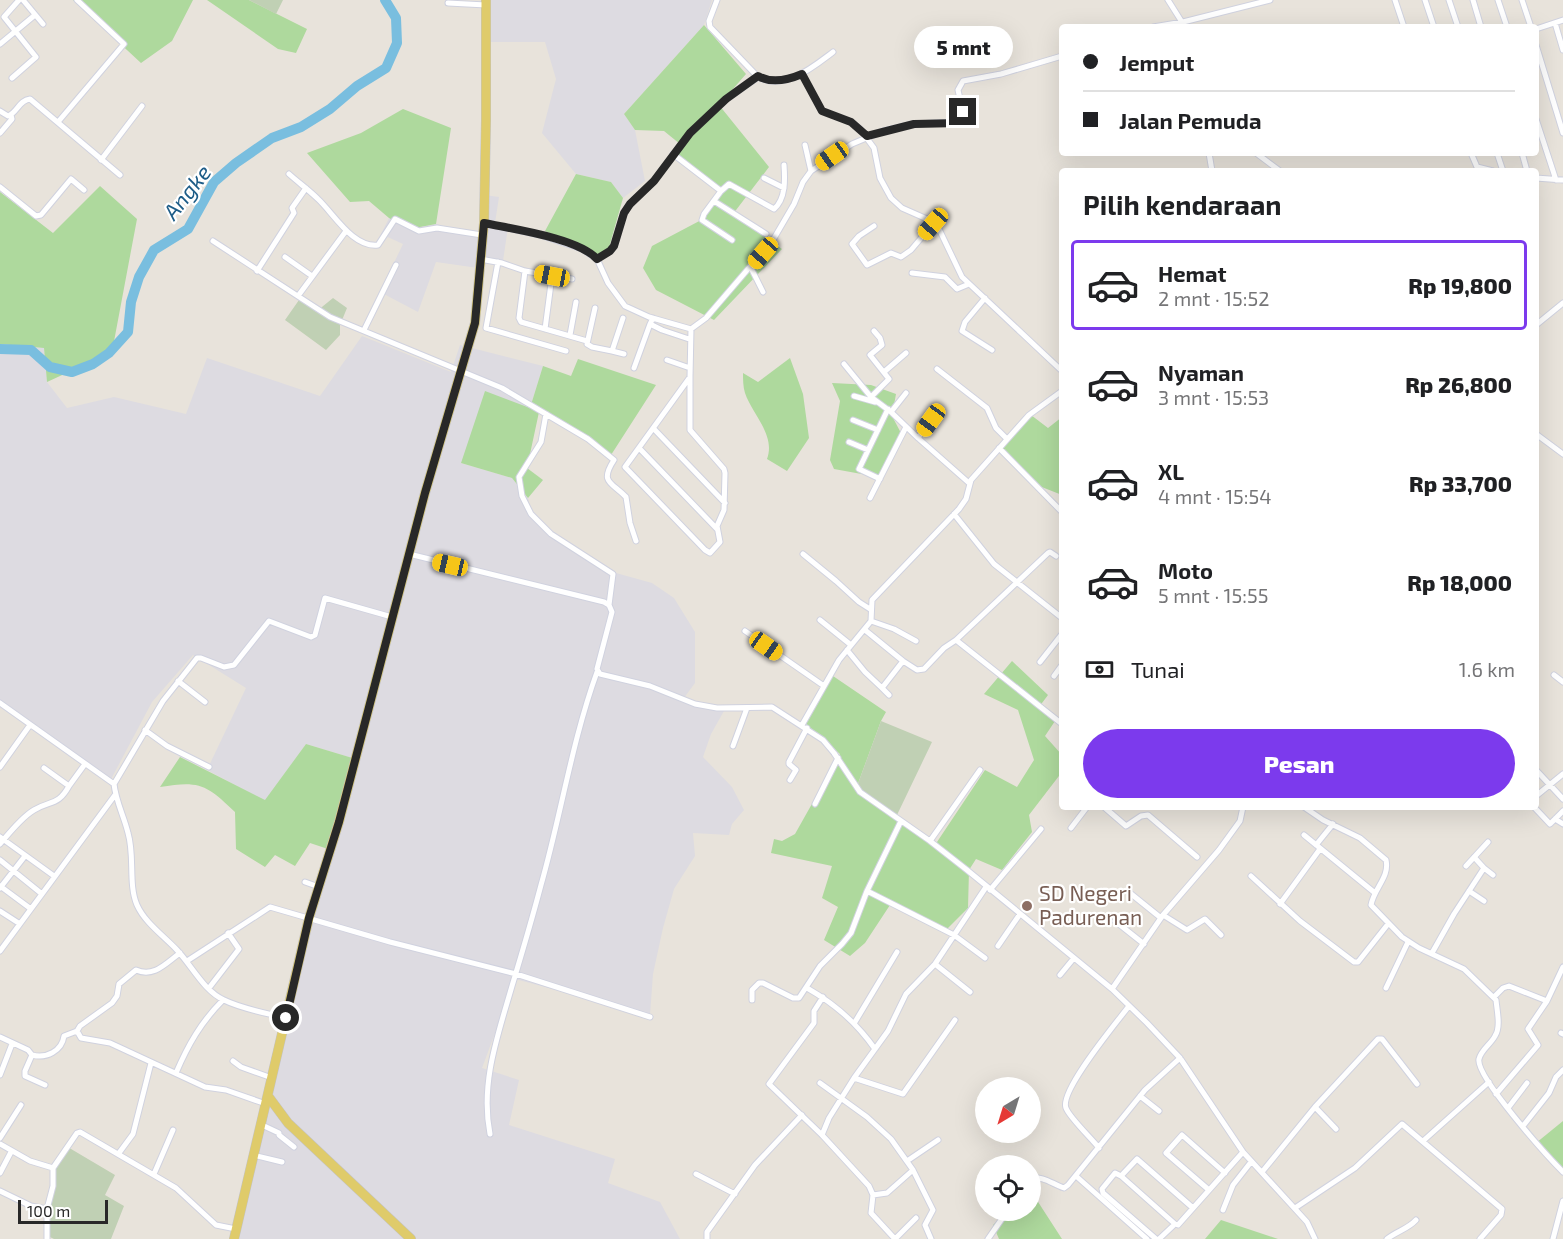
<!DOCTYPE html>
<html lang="id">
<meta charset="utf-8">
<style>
body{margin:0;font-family:"Exo 2",sans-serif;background:#f6f6f6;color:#202124;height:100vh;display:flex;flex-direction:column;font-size:22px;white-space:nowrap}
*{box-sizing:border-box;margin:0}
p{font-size:20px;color:#757577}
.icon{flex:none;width:33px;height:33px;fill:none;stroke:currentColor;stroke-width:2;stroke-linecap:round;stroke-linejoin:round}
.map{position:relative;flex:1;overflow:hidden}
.panel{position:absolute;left:1059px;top:168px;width:480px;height:642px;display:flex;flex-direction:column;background:#fff;border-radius:6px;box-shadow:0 6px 24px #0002}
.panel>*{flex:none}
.hud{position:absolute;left:1059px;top:24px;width:480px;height:132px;border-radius:6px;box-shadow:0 6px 24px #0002;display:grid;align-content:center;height:132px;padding:0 24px;background:#fff}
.needle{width:39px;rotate:218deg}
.controls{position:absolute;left:975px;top:1077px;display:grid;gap:12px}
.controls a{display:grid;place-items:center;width:66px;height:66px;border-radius:50%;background:#fff;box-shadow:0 6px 24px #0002;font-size:30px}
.scale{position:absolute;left:18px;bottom:15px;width:90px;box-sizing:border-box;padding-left:6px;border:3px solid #282828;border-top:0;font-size:16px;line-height:21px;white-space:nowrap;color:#282828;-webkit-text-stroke:4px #fff;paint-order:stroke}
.end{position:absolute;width:27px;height:27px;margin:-14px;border:8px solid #282828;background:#fff;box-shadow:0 0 0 3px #fff}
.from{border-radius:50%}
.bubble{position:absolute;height:42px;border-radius:21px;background:#fff;box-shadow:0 6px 24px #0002;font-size:20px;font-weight:800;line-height:42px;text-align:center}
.car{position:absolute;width:18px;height:36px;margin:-18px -9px;border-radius:8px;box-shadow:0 0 4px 2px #0007;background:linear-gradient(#f5c518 24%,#345 0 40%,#f5c518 0 76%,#345 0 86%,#f5c518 0)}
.hud b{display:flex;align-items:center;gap:21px;height:57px;font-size:22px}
.hud b+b{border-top:2px solid #e0e0e0}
.hud i{width:15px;height:15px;background:#202124}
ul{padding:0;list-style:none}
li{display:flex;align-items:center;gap:18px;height:90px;margin:0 12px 9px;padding:0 12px;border:3px solid transparent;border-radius:6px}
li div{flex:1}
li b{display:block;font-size:22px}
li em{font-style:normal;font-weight:800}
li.on{border-color:#7c3aed}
li>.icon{width:54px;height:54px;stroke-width:1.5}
h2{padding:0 24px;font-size:27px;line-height:72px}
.pay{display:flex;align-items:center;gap:15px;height:66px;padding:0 24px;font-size:22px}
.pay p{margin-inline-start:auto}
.cta{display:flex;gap:12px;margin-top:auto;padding:12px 24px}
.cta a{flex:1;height:69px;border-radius:36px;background:#7c3aed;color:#fff;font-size:24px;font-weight:800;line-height:69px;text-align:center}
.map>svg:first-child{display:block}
.industrial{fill:#dddbe1}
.green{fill:#aed99d}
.cemetery{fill:#c0d0b4}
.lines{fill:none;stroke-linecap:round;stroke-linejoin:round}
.river{stroke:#79bedf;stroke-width:10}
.minor-casing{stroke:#d0d2df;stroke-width:7}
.primary-casing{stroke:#c3c3c3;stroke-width:10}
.minor{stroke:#fff;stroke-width:5}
.primary{stroke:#dfcb6a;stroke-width:9}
.route{stroke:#282828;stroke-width:8}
.education-dot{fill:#8d6e63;stroke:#fff;stroke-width:2}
.labels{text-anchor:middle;stroke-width:4.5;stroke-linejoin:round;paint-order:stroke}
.education-label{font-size:21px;fill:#785e54;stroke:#fff;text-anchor:start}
.water-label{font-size:22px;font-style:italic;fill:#1d5c87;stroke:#fff}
</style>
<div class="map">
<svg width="1563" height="1239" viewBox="0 0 1563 1239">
<rect width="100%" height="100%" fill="#e8e3db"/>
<path class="industrial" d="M486,0H712L704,25L624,114L635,130L645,181L623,198L611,182L576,174L542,133L556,79L545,42H488Z
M484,195L499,197L495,223L508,227L503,261L480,257L478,268L436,262L418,312L380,292L403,244L381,234L389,218L409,229L436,224L459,231L479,234Z
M362,336L451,372L460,345L543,366L530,408L461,463L512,478L528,498L531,510L553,533L616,573L652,583L674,598L695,632V683L681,702L724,711L711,734L703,757L732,787L744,810L732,824L729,835L693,833L695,856L674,889L663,928L653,974L650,1015L515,979L482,1068L519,1080L509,1125L615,1159L608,1183L660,1202L680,1239H232L287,1000L359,760L306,744L265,801L207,770L246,688L193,655L152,702L109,783L0,705V344L44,348L47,382L67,408L114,397L186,414L207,358L320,396Z"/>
<path class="green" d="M73,0H193L172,41L141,63Z
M207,0H249L307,29L296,53L278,49Z
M704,25L746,74L719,105L769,167L733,214L782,249L714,320L656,290L643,268L652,246L705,218L720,191L672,154L680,144L664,131L635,130L624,114Z
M403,109L451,128L436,224L409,229L389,218L369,201L350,202L307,153L361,133Z
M576,174L611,182L623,198L606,258L545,231Z
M100,186L137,219L112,352L47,382L44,348L0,344V192L53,233Z
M790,358L803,394L809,438L787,471L767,459C776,435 752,414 745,393C743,387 743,379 743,373L758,382Z
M578,359L656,385L611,455L539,412L527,468L543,480L528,498L512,478L461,463L485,391L530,408L543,366L571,376Z
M832,383L871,385L896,394L892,416L902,435L878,477L834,469L830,460L840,401Z
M1031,415L1048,428L1062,417V495L1029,482L998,451Z
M1012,661L1048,695L1039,707L1055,721L1045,736L1062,755V772L1029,815L1032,832L1002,870L976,859L969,870L968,908L947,929L890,905L865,943L850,956L824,940L838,907L822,898L832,866L771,853L774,839L782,841L795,834L840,754L806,724L833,676L886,712L881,721L856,789L935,845L985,770L1017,787L1034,760L1018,710L984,694Z
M306,744L359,760L331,850L310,843L295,866L275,855L265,867L236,849L235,812C207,785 200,780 160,787L180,757L265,800Z
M1563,1121V1171L1536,1143Z
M1031,1191L1062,1239H999L993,1225L1007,1211L1030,1210Z
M1221,1220L1278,1239H1205Z"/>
<path class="cemetery" d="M249,0H283L276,14Z
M333,298L347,308L340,325V335L326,350L285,320L299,300L317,311Z
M881,721L932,742L897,815L856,789Z
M66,1146L115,1175L105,1195L124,1206L111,1239H54L44,1234L53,1177L51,1165Z"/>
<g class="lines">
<path class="river" d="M0,349L31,350L50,367L72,372L93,364L109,353L128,332L131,302L139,277L154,250L188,229L214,182L236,163L272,138L301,127L330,109L357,86L386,68L397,43L396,18L385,0"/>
<defs>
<path id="minor" d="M23,0L43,24
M717,0L709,21L710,27L758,77C785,91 813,67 833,52
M1168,0L1185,27
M1395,0L1404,27
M1425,0L1434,27
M1449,0L1458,27
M1473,0L1481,27
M1498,0L1507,27
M1522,0L1531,27
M448,3L486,5
M1555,23L1563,50
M1153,27L1183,22L1270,0
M1536,29L1563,20
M0,44L35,15
M1536,45L1563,133
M802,74L822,111L851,122L860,129L874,148L880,178L891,198L902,208L927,219L939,229L962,277L1062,371
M12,78L36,57L4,17L19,0
M0,111L8,116C17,113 19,100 30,99L120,175
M1536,119L1556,180
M58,122L124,44L77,0
M0,133L12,119L11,115
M805,145L811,171
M1209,153L1212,171
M1256,153L1280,171
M1471,153L1477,167L1493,171
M1497,153L1503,171
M1522,153L1527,171
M673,154L721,191L704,214L702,220L732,240
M101,160L142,106
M289,174C299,183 309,190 318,199C334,214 353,248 378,245L395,219L419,231L437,228L482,235
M764,178L784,188
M1536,178L1563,180
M0,187L36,216L41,215L71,179L84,190
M721,191L729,184L774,209C786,199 785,179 784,165
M714,201L766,234
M484,223L540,235L582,249L597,259L608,283L625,306L649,317L691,329L706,318L773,240L794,204L803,182L811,171L852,144L883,131L913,124L961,122L964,117L958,90L963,81L1001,74L1062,56
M874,226L859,236L852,244L867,265L891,253L901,257L911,250L933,224
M213,241L330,317L502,388L588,439L614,460C599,483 612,482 626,497L630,523L636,541
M285,257L312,276
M480,259L502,263L525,271L572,279
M597,259L610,251L614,246L624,213L630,204L654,181L690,133L726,99L758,77
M498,262L486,328L566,351
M751,268L763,292
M257,271L294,213L292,208L306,188
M525,271L519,318L521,322L587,341
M912,273L945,277L957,289L969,284
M298,296L346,231
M985,298L965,322L962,331L992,350
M595,308L587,344L592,347L612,351L623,318
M653,318L650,324L662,330L689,339
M1536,325L1563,303
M545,329L552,276
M364,330L396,265
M570,335L576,302
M612,351L624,354
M667,360L690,368
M844,364L871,397L891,412L918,438
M634,368L650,324
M937,369L987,408L996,428L1007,439
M884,372L906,353
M690,377V430L724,469L725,473L724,510L717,526L720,542L710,553L705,550L625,467L690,377L691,329
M854,396L875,402
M871,397L889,379L870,355L882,345L880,338L874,331
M940,408L918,438L969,483
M891,412L906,393
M546,414L541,442L519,477L522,496L531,514L551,534L613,574L609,605
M853,420L878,430
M654,429L725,503
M1536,434L1563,454
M849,442L868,450
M999,448L1062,512
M640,449L717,529
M880,479L859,469L888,409
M870,498L906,427
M954,514L994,564L1062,618
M409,554L604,602L609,605L612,612L597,669L600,674L650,686L695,704L717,708L772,707L823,740L834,753L860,792L930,841L967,870L1112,989L1147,1023L1180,1058L1243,1152L1307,1222L1315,1239
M803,554L836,581L859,602L870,609
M820,620L851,645
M871,621L894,629L916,641
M865,630L903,661L917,670L924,669L944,648L956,640L1062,724
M745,631L824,686
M956,640L1048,553L1050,552L1056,556
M847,650L865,672L882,688L903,661
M1040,662L1062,634
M1554,675L1563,682
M1054,676L1062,665
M178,681L205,702
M882,688L889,695
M0,703L114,784C116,802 124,816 128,833C135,856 128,884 137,905C145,923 164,936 177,950C192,966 204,991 224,1000C242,1009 266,1013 286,1018
M802,725L839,660L871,621L872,600L959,509L966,499L971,480L1029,415L1062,391
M145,730L167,746L209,767
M733,746L747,708
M0,767L30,725
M1536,770L1563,799
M790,780L796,770L789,764V762L807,728
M114,784L163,701L197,658H201L224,667L234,665L269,621L311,637L315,635L325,598L392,617
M69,786L85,764
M1536,796L1563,774
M815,804L838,758
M1104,807L1126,826L1141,816L1148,815L1197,857
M1304,807L1323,820L1360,838L1386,860C1390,877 1374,888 1371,905L1402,937L1419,948L1464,969L1496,1000C1497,1011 1501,1027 1495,1036C1491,1044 1481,1050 1479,1059C1475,1076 1548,1157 1563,1172
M1534,807L1550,824L1563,811
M1555,819L1563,824
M1071,828L1087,807
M1304,835L1375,893
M0,837L54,876
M930,841L980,770
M0,844C9,833 22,817 34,810C51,800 58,806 69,786L44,768
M1316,845L1333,824
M1474,857L1484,868L1493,875
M0,860L42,894
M1466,866L1488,842
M1251,876L1300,921L1354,962H1358L1388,924
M305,882L319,887
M0,886L31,909
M0,888L25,856
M990,890L1041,829
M867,891L954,935L985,958
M1469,891L1484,901
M1130,893L1161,918
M1280,904L1320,849
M0,911L20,924
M1163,915L1187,930L1205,919L1221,935
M1115,921L1144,944
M998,946L1020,914
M0,951L115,795
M1432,953L1454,914L1484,868
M187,961L270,907L390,942L516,974L650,1017
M935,964L970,992
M1060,975L1074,958
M209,988L239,949L228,933
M807,988C835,1004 856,1022 875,1049
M1386,988L1408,942
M1112,989L1163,915L1219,850L1240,821L1243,807
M823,997L814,1011V1023L769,1084L822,1135L869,1186L873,1195L871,1213L895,1239
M1494,997L1503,988L1509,986L1547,1001
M752,1000V990L759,983H763L793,998H799L820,966L842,944L851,933L867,891L901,821
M855,1022L897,952
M77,1031L81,1038L110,1043L205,1087L226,1090L266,1104
M1561,1033L1563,1034
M0,1037L28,1050L32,1055C46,1059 62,1051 64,1036L77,1031L80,1026L112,1003L117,996L119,984L136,970C154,978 166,963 180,953
M32,1055L25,1071V1076L45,1085
M233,1061L241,1067L272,1078
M176,1073C188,1045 201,1022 223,1000
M0,1075L12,1044
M854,1078L903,1094L955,1020
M820,1083L867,1117L891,1139L913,1170L933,1210L925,1225L931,1239
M1496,1094L1538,1045L1528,1029L1547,1001L1563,967
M1140,1096L1159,1111
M1315,1107L1336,1129
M1508,1108L1527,1083
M262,1125L279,1133V1135L294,1147
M1523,1126L1549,1093L1556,1077L1563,1070
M490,1134C480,1083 498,1035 512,986C522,953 532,919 541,885C561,815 572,741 597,672
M822,1135L829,1118L854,1078L888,1031L906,994L935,964L986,887
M0,1138L21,1105
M1423,1141L1489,1082
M0,1144L30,1161L53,1168
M1099,1148C1092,1139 1069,1117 1066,1108C1059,1091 1117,1022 1129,1006
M119,1153L133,1134L151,1063
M253,1155L282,1162
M907,1161L938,1140
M1262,1172L1315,1107L1378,1039H1382L1417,1084
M0,1173L11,1152
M154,1174L173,1130
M696,1174L735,1194
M1076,1176L1147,1239
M1121,1176L1137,1159L1193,1208
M1030,1179C1043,1175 1052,1184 1064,1188L1068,1185L1145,1090L1180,1058
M1209,1190L1166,1153L1182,1135L1225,1173
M0,1191L31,1206L47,1209
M873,1195L887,1193L913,1170
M1295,1208L1355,1168L1402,1124L1502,1209L1501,1215L1480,1239
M1223,1210L1233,1185L1251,1162
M47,1239V1209L53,1186V1168L77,1133L80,1132L176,1188L216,1225L236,1229
M707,1239V1232L755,1165L802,1115
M895,1239L916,1218
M988,1239L1008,1210
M1156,1239L1103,1193L1102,1189L1115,1173L1121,1176L1175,1224
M1159,1239L1175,1224L1178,1225L1243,1152
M1387,1239C1397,1231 1408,1229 1416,1220
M1553,1239L1563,1201"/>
<path id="primary" d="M268,1096L288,1123L411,1239
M234,1239L309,918L339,822L425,493L475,323L484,223L486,120V0"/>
</defs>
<use href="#minor" class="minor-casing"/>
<use href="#primary" class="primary-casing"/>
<use href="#minor" class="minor"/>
<use href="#primary" class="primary"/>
</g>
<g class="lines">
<path class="route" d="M286,1018L309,918L339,822L425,493L475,323L484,223C512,229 578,238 597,259L610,251L614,246L624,213L630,204L654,181L690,133L726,99L758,76C772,84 788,80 802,74L822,111L851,122L867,136L914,124L959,123L963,121V112"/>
</g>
<circle class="education-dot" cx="1027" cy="906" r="6"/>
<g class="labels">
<g class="education-label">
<text x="1039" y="901">SD Negeri<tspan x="1039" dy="24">Padurenan</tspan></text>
</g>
<g class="water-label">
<text transform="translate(187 192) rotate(-52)" y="8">Angke</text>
</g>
</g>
</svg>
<div class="controls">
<a><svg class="needle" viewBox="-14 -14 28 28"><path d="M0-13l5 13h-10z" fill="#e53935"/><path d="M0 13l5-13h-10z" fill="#757577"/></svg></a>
<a><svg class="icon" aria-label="locate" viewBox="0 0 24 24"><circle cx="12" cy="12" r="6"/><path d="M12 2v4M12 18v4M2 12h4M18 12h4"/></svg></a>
</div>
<div class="scale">100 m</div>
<i class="end from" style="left:286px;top:1018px"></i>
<i class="end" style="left:963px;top:112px"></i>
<div class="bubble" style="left:914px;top:26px;width:99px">5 mnt</div>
<i class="car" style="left:832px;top:156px;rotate:235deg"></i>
<i class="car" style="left:933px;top:224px;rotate:221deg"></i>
<i class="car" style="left:763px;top:253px;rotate:221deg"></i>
<i class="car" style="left:552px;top:276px;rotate:281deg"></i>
<i class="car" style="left:931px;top:420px;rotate:216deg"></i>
<i class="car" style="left:450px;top:565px;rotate:283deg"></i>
<i class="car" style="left:766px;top:646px;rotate:125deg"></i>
<div class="hud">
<b><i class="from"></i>Jemput</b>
<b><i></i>Jalan Pemuda</b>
</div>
<section class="panel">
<h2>Pilih kendaraan</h2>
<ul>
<li class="on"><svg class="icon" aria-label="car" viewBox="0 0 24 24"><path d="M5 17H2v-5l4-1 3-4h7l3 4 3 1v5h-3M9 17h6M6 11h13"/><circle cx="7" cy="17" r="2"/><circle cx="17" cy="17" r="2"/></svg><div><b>Hemat</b><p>2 mnt · 15:52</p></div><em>Rp 19,800</em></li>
<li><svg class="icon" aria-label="car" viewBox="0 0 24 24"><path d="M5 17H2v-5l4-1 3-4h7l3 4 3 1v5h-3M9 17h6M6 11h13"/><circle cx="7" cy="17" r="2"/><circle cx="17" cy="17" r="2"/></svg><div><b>Nyaman</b><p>3 mnt · 15:53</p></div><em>Rp 26,800</em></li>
<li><svg class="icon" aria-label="car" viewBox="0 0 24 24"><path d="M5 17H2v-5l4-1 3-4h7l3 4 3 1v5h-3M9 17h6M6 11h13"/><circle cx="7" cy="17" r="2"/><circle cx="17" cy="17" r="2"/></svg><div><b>XL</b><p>4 mnt · 15:54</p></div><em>Rp 33,700</em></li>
<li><svg class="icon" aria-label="car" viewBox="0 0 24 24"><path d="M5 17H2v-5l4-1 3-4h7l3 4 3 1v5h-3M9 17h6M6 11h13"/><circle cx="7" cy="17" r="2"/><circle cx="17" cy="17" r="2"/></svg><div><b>Moto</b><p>5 mnt · 15:55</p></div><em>Rp 18,000</em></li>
</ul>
<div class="pay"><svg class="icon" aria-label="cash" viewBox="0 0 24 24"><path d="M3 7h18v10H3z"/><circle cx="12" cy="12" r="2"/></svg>Tunai<p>1.6 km</p></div>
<div class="cta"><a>Pesan</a></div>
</section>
</div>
